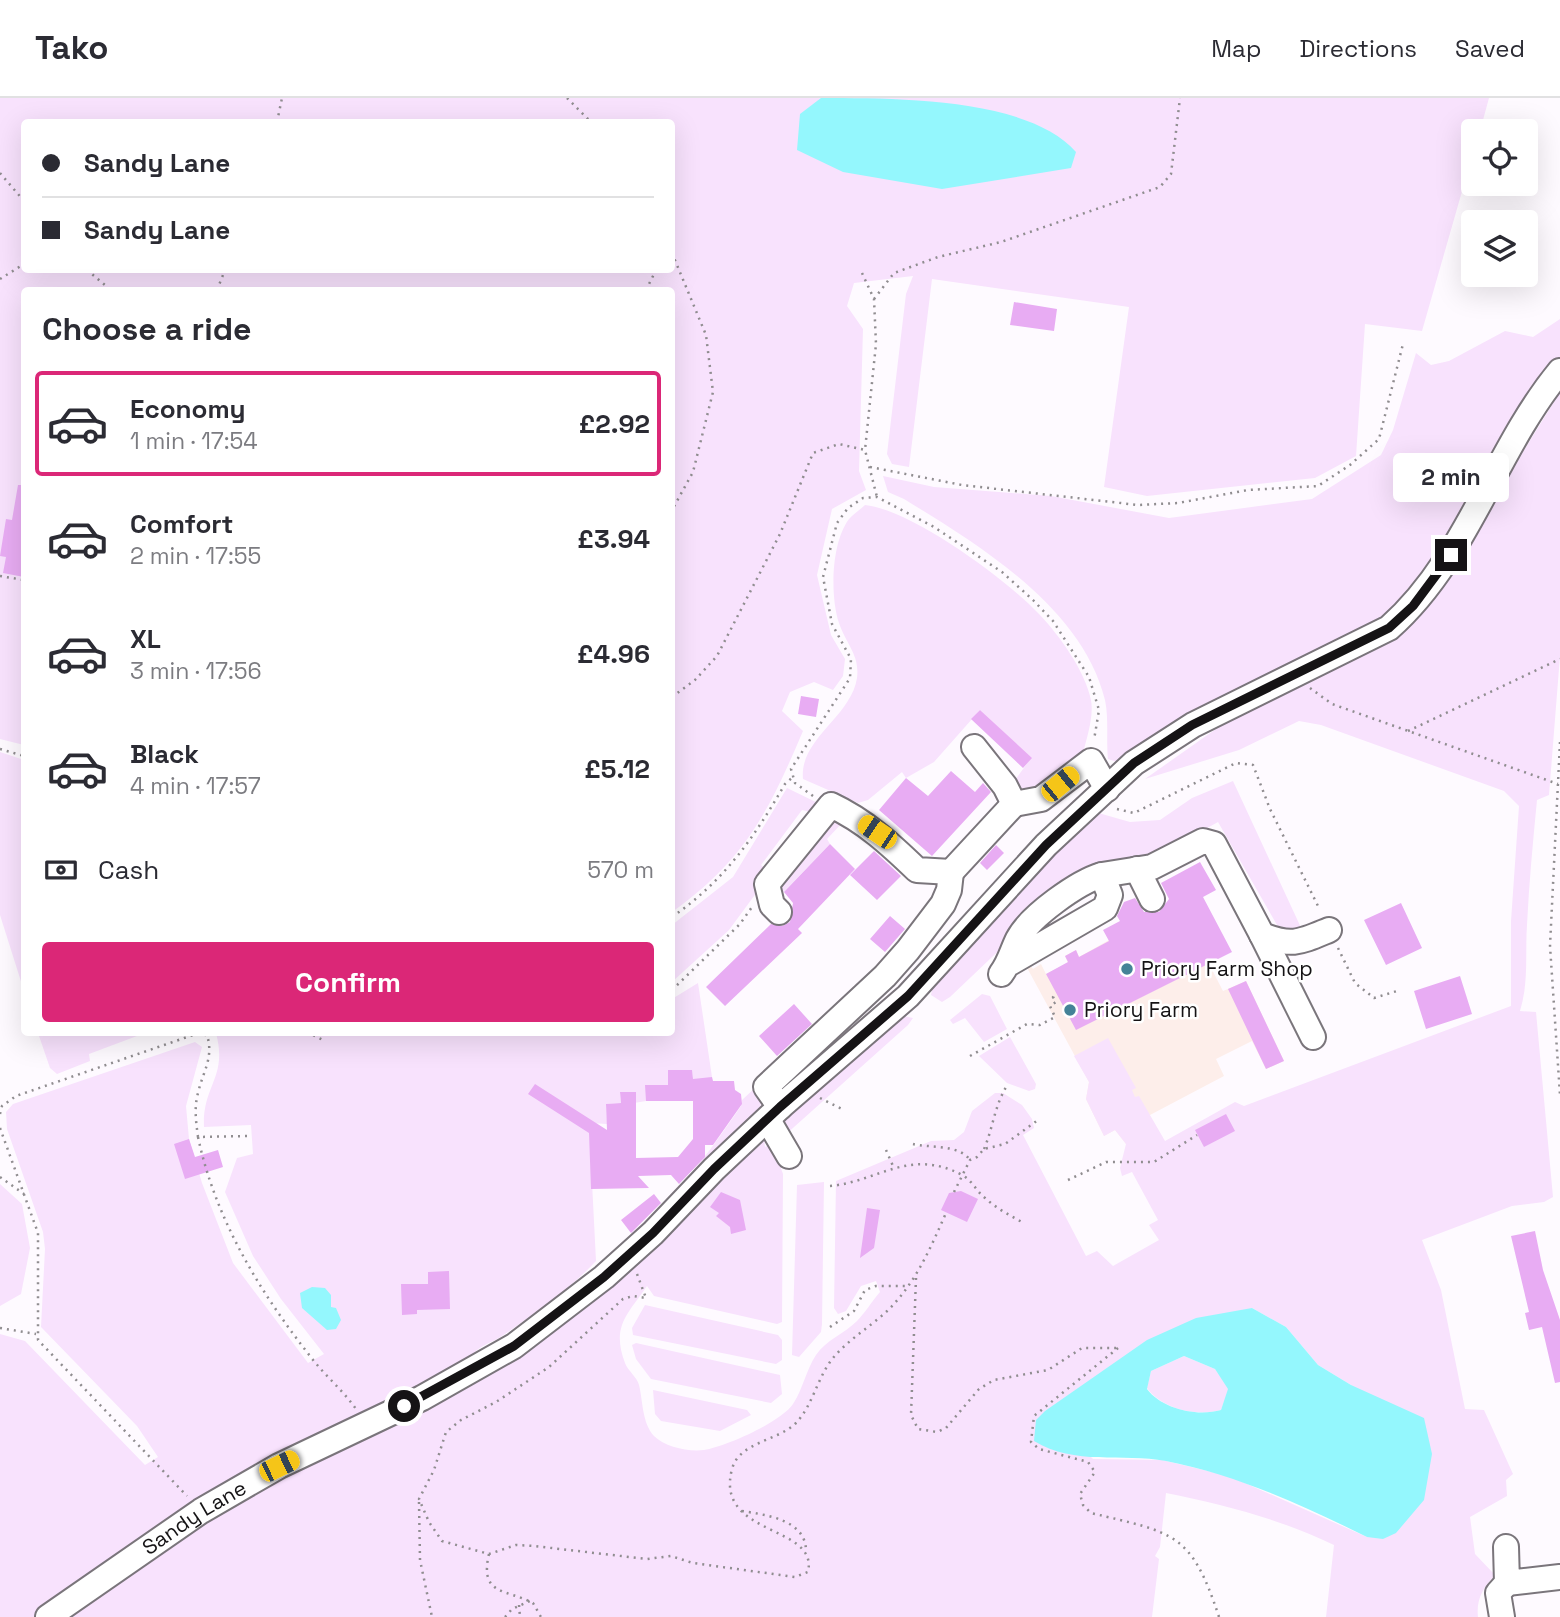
<!DOCTYPE html>
<meta charset="utf-8">
<style>
body{margin:0;font-family:"Space Grotesk",sans-serif;background:#f7f7f7;color:#2b2b33;height:100vh;display:flex;flex-direction:column;font-size:26px;white-space:nowrap}
*{box-sizing:border-box;margin:0}
p{font-size:23px;color:#7c7c81}
.icon{flex:none;width:38px;height:38px;fill:none;stroke:currentColor;stroke-width:2;stroke-linecap:round;stroke-linejoin:round}
.map{position:relative;flex:1;overflow:hidden}
.drawer{position:absolute;left:21px;top:189px;width:654px;height:749px;display:flex;flex-direction:column;background:#fff;border-radius:7px;box-shadow:0 7px 28px #0002}
.drawer>*{flex:none}
.guide{position:absolute;left:21px;top:21px;width:654px;height:154px;border-radius:7px;box-shadow:0 7px 28px #0002;display:grid;align-content:center;height:154px;padding:0 21px;background:#fff}
.buttons{position:absolute;left:1461px;top:21px;display:grid;gap:14px}
.buttons a{display:grid;place-items:center;width:77px;height:77px;border-radius:7px;background:#fff;box-shadow:0 7px 28px #0002;font-size:35px}
.end{position:absolute;width:32px;height:32px;margin:-16px;border:9px solid #151315;background:#fff;box-shadow:0 0 0 4px #fff}
.from{border-radius:50%}
.bubble{position:absolute;height:49px;border-radius:7px;background:#fff;box-shadow:0 7px 28px #0002;font-size:23px;font-weight:700;line-height:49px;text-align:center}
.car{position:absolute;width:21px;height:42px;margin:-21px -10px;border-radius:9px;box-shadow:0 0 5px 2px #0007;background:linear-gradient(#f5c518 24%,#345 0 40%,#f5c518 0 76%,#345 0 86%,#f5c518 0)}
.guide b{display:flex;align-items:center;gap:24px;height:66px;font-size:26px}
.guide b+b{border-top:2px solid #e1e1e2}
.guide i{width:18px;height:18px;background:#2b2b33}
ul{padding:0;list-style:none}
li{display:flex;align-items:center;gap:21px;height:105px;margin:0 14px 10px;padding:0 7px;border:4px solid transparent;border-radius:7px}
li div{flex:1}
li b{display:block;font-size:26px}
li em{font-style:normal;font-weight:700}
li.current{border-color:#db2777}
li>.icon{width:63px;height:63px;stroke-width:1.5}
h2{padding:0 21px;font-size:32px;line-height:84px}
.pay{display:flex;align-items:center;gap:18px;height:77px;padding:0 21px;font-size:26px}
.pay p{margin-inline-start:auto}
.button{display:flex;gap:14px;margin-top:auto;padding:14px 21px}
.button a{flex:1;height:80px;border-radius:7px;background:#db2777;color:#fff;font-size:28px;font-weight:700;line-height:80px;text-align:center}
header{display:flex;align-items:center;gap:42px;box-sizing:border-box;height:98px;padding:0 35px;background:#fff;border-bottom:2px solid #e1e1e2}
header strong{font-size:33px}
nav{display:flex;gap:38px;margin-inline-start:auto;font-size:24px}
.map>svg:first-child{display:block}
.commercial{fill:#fdeeea}
.green{fill:#f8e2fd;fill-rule:evenodd}
.water{fill:#94f7fd;fill-rule:evenodd}
.building{fill:#e8acf3}
.lines{fill:none;stroke-linecap:round;stroke-linejoin:round}
.minor-casing{stroke:#7a757b;stroke-width:28}
.path{stroke:#908d90;stroke-width:2.5;stroke-dasharray:2 5;stroke-linecap:butt}
.minor{stroke:#fff;stroke-width:24}
.route{stroke:#151315;stroke-width:9}
.poi-dot{fill:#448297;stroke:#fff;stroke-width:2.5}
.labels{text-anchor:middle;stroke-width:5;stroke-linejoin:round;paint-order:stroke}
.poi-label{font-size:21px;fill:#151315;stroke:#fff;text-anchor:start}
.street-label{font-size:21px;fill:#151315;stroke:#fff}
</style>
<header>
<strong>Tako</strong>
<nav><a>Map</a><a>Directions</a><a>Saved</a></nav>
</header>
<div class="map">
<svg width="1560" height="1519" viewBox="0 0 1560 1519">
<rect width="100%" height="100%" fill="#fefaff"/>
<path class="commercial" d="M1109,842L1209,866L1223,893L1246,883L1284,963L1266,971L1252,943L1216,961L1224,978L1150,1017L1126,1046L1115,1032L1104,1038L1086,1001L1089,984L1025,866L1028,864L1033,871L1041,866L1046,876L1068,865L1065,858L1076,852L1079,859Z"/>
<path class="green" d="M0,0H1489L1480,33H1474L1473,55L1422,233L1365,226L1356,358L1315,380L1147,398L1104,389L1129,209L932,181L909,369L892,366L887,356L906,196L913,178L854,185L847,208L863,231L859,373L866,392L832,411L817,477L831,537L845,561L843,578L833,592L814,584L790,594L782,613L803,633C769,713 745,762 672,814V192H24V647L0,641ZM24,24H672V172H24Z
M1560,221V259L1441,455L1389,520L1117,664L1108,661C1106,642 1109,621 1105,602C1082,509 979,447 904,401L888,394L883,378L934,389L1051,398L1169,420L1312,401L1381,357L1393,332L1416,255L1431,267L1449,263L1505,233L1533,239Z
M1560,294V558L1549,697L1537,702C1533,743 1529,785 1527,827C1525,856 1529,884 1520,913L1536,914L1553,1099L1544,1104L1512,1108L1422,1142L1441,1192L1465,1311L1484,1312L1513,1376L1506,1382L1507,1398L1470,1419L1475,1456L1495,1477C1483,1490 1476,1501 1478,1519H1326L1334,1447C1280,1421 1225,1407 1166,1395L1160,1449L1155,1458L1159,1461L1152,1519H0V1236L25,1243L145,1367L158,1359L137,1328L41,1229L45,1151L43,1134L7,1031L6,1014L13,1006L195,944L202,949L186,1008L189,1041L202,1085L233,1165L308,1265L324,1256L281,1201L253,1158L225,1094L237,1060L253,1056L251,1027L204,1029C202,987 228,980 216,935L672,934V901L698,885L712,979L693,987L692,972L668,973V987H646V1003L634,1005L633,994H620L621,1005L606,1006L607,1026L589,1025L596,1163C570,1191 537,1214 505,1236C493,1245 478,1247 470,1260L638,1166L764,1040L765,1049L772,1045L783,1076L782,1224L777,1226L654,1198L647,1188C628,1216 611,1228 625,1265C628,1273 637,1279 639,1287C643,1303 642,1325 654,1338C665,1349 688,1354 704,1352C725,1349 781,1324 793,1306C803,1291 806,1272 816,1257C826,1242 844,1236 857,1223C865,1215 872,1203 880,1194L876,1183L861,1188L846,1213L838,1216L834,1210L836,1083L931,1043L954,1042L964,1034L972,1013L995,995H1003L1022,1007L1032,1021L1034,1030L1023,1037L1086,1158L1097,1153L1113,1168L1159,1142L1149,1127L1158,1122L1132,1074L1122,1078L1120,1070L1126,1046L1115,1032L1104,1038L1086,1001L1089,984L1074,958L1108,940L1136,990L1132,992L1135,999L1139,998L1165,1043L1235,1004L1244,1008L1511,908V823L1519,708L1504,693L1321,627L1299,623L1239,652L1145,681L1233,619L1305,587L1414,523L1463,451ZM1252,1210L1286,1229L1318,1267L1351,1287L1367,1439L1229,1378L1162,1362L1093,1361L1045,1313Z
M865,407C912,412 1006,481 1039,516C1060,538 1085,573 1091,602C1094,618 1087,639 1083,655L1041,690L1019,698L1013,685L1031,660L980,612L934,664L906,680L902,674L868,702L858,705L803,681C799,641 851,619 857,580C860,557 846,546 839,525C830,498 831,445 849,421C853,416 860,412 865,407Z
M0,654L24,662V893L0,817Z
M1233,683L1303,834H1281L1218,724L1155,759L1082,775L1038,799L1012,829L1011,841L950,899L942,904L931,897L934,882L1046,758L1095,714L1130,724L1160,722L1192,700Z
M787,690L822,707L815,715L802,712L761,767L771,775L729,832L672,884V827L733,779Z
M838,717L845,722L827,741L830,746L775,803L779,780Z
M982,896L990,898L1007,931L984,944L965,920L953,926L950,922Z
M903,918L913,920L908,927L784,1038L781,1021Z
M38,935V934L145,935L89,956L90,963L57,976L50,970Z
M1010,939L1036,986L1035,991L1029,993L1007,985L979,958Z
M756,989L761,1000L760,1016L639,1137L631,1135C677,1099 708,1056 741,1008L742,1002Z
M824,1084L822,1226L821,1234L799,1259L792,1257L797,1087Z
M0,1086L22,1106L30,1150L21,1196L0,1208Z
M645,1207L778,1237L782,1242V1262L776,1266L633,1237L632,1230Z
M636,1245L780,1277L782,1296L771,1305L651,1281L636,1261L632,1247Z
M1184,1258L1215,1271L1229,1291L1221,1312C1197,1319 1162,1311 1147,1290L1151,1273Z
M653,1292L747,1312L751,1317L720,1333L661,1323L655,1316Z"/>
<path class="water" d="M821,0C898,0 1029,0 1076,54L1071,70L942,91L843,74L797,52L800,16Z
M312,1189L325,1190L331,1197V1209L336,1210L341,1222L336,1231L327,1232L302,1210L300,1195Z
M1252,1210L1286,1229L1318,1267L1351,1287L1424,1320L1432,1356L1424,1402L1396,1435L1383,1441L1367,1439C1302,1407 1237,1377 1166,1363C1122,1355 1075,1368 1034,1343L1036,1322L1045,1313L1147,1242L1196,1220ZM1184,1258L1215,1271L1228,1291L1221,1312C1197,1319 1162,1311 1147,1291L1151,1273Z"/>
<path class="building" d="M1014,204L1057,211L1054,233L1010,227Z
M18,387H24V479L3,475L6,459L0,458L6,421L12,422Z
M801,598L819,601L816,619L798,616Z
M980,612L1032,660L1023,670L971,621Z
M951,673L975,694L983,685L991,694L932,758L879,712L906,680L928,698Z
M830,746L855,771L798,831L802,835L725,908L706,889L771,826L782,828L790,824L793,805L784,794Z
M996,747L1004,755L987,772L980,765Z
M874,753L901,778L877,802L850,777Z
M1200,764L1216,792L1203,799L1232,854L1076,932L1046,876L1068,864L1065,858L1076,852L1079,859L1109,843L1103,832L1120,823L1117,818L1124,804L1135,800L1144,814H1159L1169,801L1161,785Z
M1401,805L1422,850L1386,867L1364,822Z
M890,818L905,831L885,854L870,841Z
M1460,878L1472,916L1426,931L1414,893Z
M1246,883L1284,963L1266,971L1228,891Z
M794,906L812,926L777,958L759,938Z
M668,972H692L693,981L712,979L713,983H734L735,992L741,996L742,1006L713,1047H705V1059L679,1086L671,1077L638,1078L649,1090L591,1091L589,1035L528,996L535,986L607,1032L606,1006L621,1005L620,994H636V1060L678,1059L693,1041V1003H646L645,987H668Z
M1226,1016L1235,1033L1204,1049L1195,1032Z
M189,1041L195,1059L218,1052L223,1069L185,1081L174,1046Z
M961,1093L978,1101L967,1124L941,1112L949,1095Z
M721,1094L740,1102L746,1132L731,1136L730,1129L716,1118L719,1115L710,1109Z
M654,1096L661,1105L631,1135L621,1122Z
M867,1110L880,1112L874,1150L860,1160Z
M1535,1133L1543,1172L1560,1222V1284L1555,1285L1542,1229L1529,1232L1525,1215L1529,1214L1511,1138Z
M449,1173L450,1211L417,1212V1216L402,1217L401,1186H428V1174Z"/>
<g class="lines">
<defs>
<g id="minor">
<path d="M974,649L1005,688L1014,706L1041,701L1091,663L1107,691"/>
<path d="M1137,771L1152,801"/>
<path d="M1102,777L1152,769L1203,743L1214,746L1262,837C1292,849 1300,844 1329,832"/>
<path d="M779,814L772,807L767,786L831,707C865,723 890,746 917,772L951,774L1014,706"/>
<path d="M1262,837L1313,939"/>
<path d="M1001,876C1010,864 1012,853 1018,841C1030,818 1078,784 1102,777L1110,797L1105,810L1010,865"/>
<path d="M780,1009L766,989L885,878L908,852L943,806L949,792L951,774"/>
<path d="M768,1022L789,1058"/>
<path d="M1506,1449L1507,1485L1560,1479"/>
<path id="s1" d="M48,1519L201,1413L279,1368L422,1300L514,1248L604,1179L653,1135L714,1071L780,1009L908,898L1046,747L1134,665L1193,627L1389,530C1468,460 1494,353 1560,273"/>
<path d="M1502,1519L1498,1495L1507,1485"/>
</g>
</defs>
<use href="#minor" class="minor-casing"/>
<path class="path" d="M567,0L591,24
M277,24L282,0
M0,75L24,103
M672,155L706,237L713,294L693,374L672,412
M87,172L111,192
M862,175L874,201L876,246L865,352
M0,181L24,166
M217,192L225,172
M646,192L656,172
M874,201L894,175L938,159L1001,144L1160,89L1171,76L1180,0
M870,369L962,387L1138,407L1178,405L1248,392L1318,388L1350,367L1379,341L1403,246
M0,478L24,482
M1310,590L1332,606L1558,686
M672,599L695,582L717,558L780,436L813,355L839,346L865,352L877,399
M1408,633L1560,561
M1560,644L1550,848L1560,997
M0,651L24,658
M813,698L795,685L791,671L850,580L851,561L832,526L823,479L837,425L848,410L863,400L877,399L934,429L1002,474L1033,502L1053,523L1089,579L1099,612L1094,642
M1117,711L1134,715L1236,665L1253,667L1270,711L1320,812
M672,819C725,782 753,741 785,686L793,679
M1338,850L1355,885L1374,900L1397,893
M672,892L740,826L752,809
M307,934L323,942
M970,958L1027,926L1040,927L1055,919L1050,908L1056,904L1053,899L1057,897
M820,1000L844,1012
M0,1016L2,1008L16,998L196,936L207,937C214,960 203,973 198,995C194,1010 196,1024 198,1039L247,1038
M0,1030L38,1135V1242L187,1398
M198,1039C215,1120 259,1193 310,1258C324,1277 342,1291 356,1311
M913,1046C929,1050 959,1046 970,1062
M984,1051C993,1030 994,1010 1006,989
M886,1052L893,1068
M0,1079L24,1096
M1068,1082L1106,1064H1154L1197,1037
M830,1088C877,1084 910,1049 962,1077C973,1083 976,1093 985,1100C996,1110 1009,1117 1022,1124
M954,1094L970,1062L977,1059L984,1051L1005,1046L1038,1022
M637,1176L646,1200L633,1198L623,1201L549,1269L496,1304L461,1322L446,1334L434,1372L419,1401L429,1424L442,1443L489,1456L516,1447L534,1448L647,1461L671,1458L693,1465L795,1479L808,1474C819,1426 714,1439 732,1371C739,1344 778,1343 796,1325C813,1307 817,1280 833,1260C847,1243 868,1230 885,1215C915,1187 930,1151 946,1115
M916,1180L911,1317L918,1331L937,1334L946,1330L979,1291L994,1282L1048,1272L1082,1250H1116
M830,1229L854,1213L865,1192L876,1188H906
M0,1230L36,1236
M1118,1250L1034,1318L1031,1344L1039,1351L1088,1364L1095,1374L1080,1396L1083,1407L1091,1415C1173,1435 1191,1433 1219,1519
M419,1404L420,1462L432,1519
M742,1413C767,1417 806,1422 806,1453
M489,1456C479,1498 507,1491 533,1505L541,1519
M519,1507L520,1519
M505,1519L512,1511L530,1503"/>
<use href="#minor" class="minor"/>
</g>
<g class="lines">
<path class="route" d="M404,1308L514,1248L604,1179L653,1135L714,1071L780,1009L908,898L1046,747L1134,665L1192,627L1389,530L1413,508L1451,457"/>
</g>
<g class="poi-dot">
<circle cx="1127" cy="871" r="7"/>
<circle cx="1070" cy="912" r="7"/>
</g>
<g class="labels">
<g class="poi-label">
<text x="1141" y="878">Priory Farm Shop</text>
<text x="1084" y="919">Priory Farm</text>
</g>
<g class="street-label">
<text dy="7" stroke="none"><textPath href="#s1" startOffset="177">Sandy Lane</textPath></text>
</g>
</g>
</svg>
<div class="buttons">
<a><svg class="icon" aria-label="locate" viewBox="0 0 24 24"><circle cx="12" cy="12" r="6"/><path d="M12 2v4M12 18v4M2 12h4M18 12h4"/></svg></a>
<a><svg class="icon" aria-label="layers" viewBox="0 0 24 24"><path d="M12 4l9 5-9 5-9-5zM3 14l9 5 9-5"/></svg></a>
</div>
<i class="end from" style="left:404px;top:1308px"></i>
<i class="end" style="left:1451px;top:457px"></i>
<div class="bubble" style="left:1393px;top:355px;width:116px">2 min</div>
<i class="car" style="left:1060px;top:686px;rotate:51deg"></i>
<i class="car" style="left:877px;top:734px;rotate:304deg"></i>
<i class="car" style="left:279px;top:1368px;rotate:64deg"></i>
<div class="guide">
<b><i class="from"></i>Sandy Lane</b>
<b><i></i>Sandy Lane</b>
</div>
<section class="drawer">
<h2>Choose a ride</h2>
<ul>
<li class="current"><svg class="icon" aria-label="car" viewBox="0 0 24 24"><path d="M5 17H2v-5l4-1 3-4h7l3 4 3 1v5h-3M9 17h6M6 11h13"/><circle cx="7" cy="17" r="2"/><circle cx="17" cy="17" r="2"/></svg><div><b>Economy</b><p>1 min · 17:54</p></div><em>£2.92</em></li>
<li><svg class="icon" aria-label="car" viewBox="0 0 24 24"><path d="M5 17H2v-5l4-1 3-4h7l3 4 3 1v5h-3M9 17h6M6 11h13"/><circle cx="7" cy="17" r="2"/><circle cx="17" cy="17" r="2"/></svg><div><b>Comfort</b><p>2 min · 17:55</p></div><em>£3.94</em></li>
<li><svg class="icon" aria-label="car" viewBox="0 0 24 24"><path d="M5 17H2v-5l4-1 3-4h7l3 4 3 1v5h-3M9 17h6M6 11h13"/><circle cx="7" cy="17" r="2"/><circle cx="17" cy="17" r="2"/></svg><div><b>XL</b><p>3 min · 17:56</p></div><em>£4.96</em></li>
<li><svg class="icon" aria-label="car" viewBox="0 0 24 24"><path d="M5 17H2v-5l4-1 3-4h7l3 4 3 1v5h-3M9 17h6M6 11h13"/><circle cx="7" cy="17" r="2"/><circle cx="17" cy="17" r="2"/></svg><div><b>Black</b><p>4 min · 17:57</p></div><em>£5.12</em></li>
</ul>
<div class="pay"><svg class="icon" aria-label="cash" viewBox="0 0 24 24"><path d="M3 7h18v10H3z"/><circle cx="12" cy="12" r="2"/></svg>Cash<p>570 m</p></div>
<div class="button"><a>Confirm</a></div>
</section>
</div>
